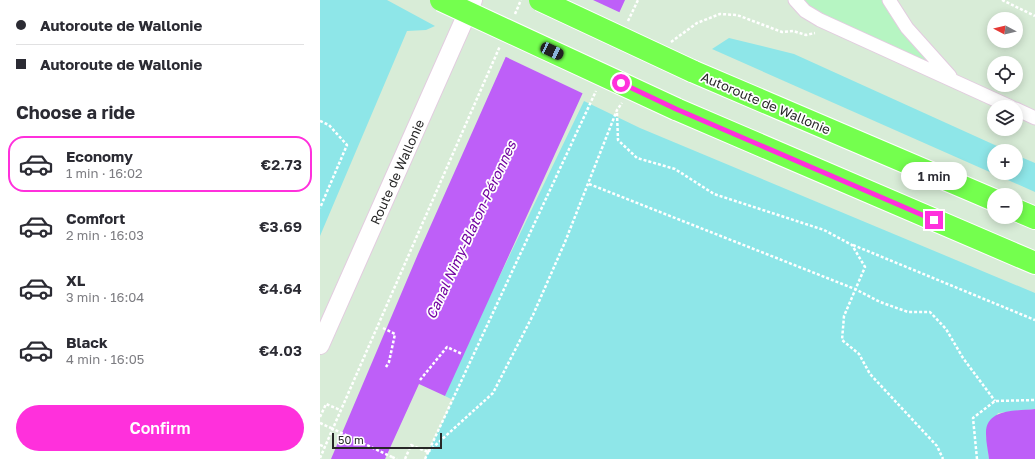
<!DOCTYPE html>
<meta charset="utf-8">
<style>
body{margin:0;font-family:"Golos Text",sans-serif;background:#f7f7f7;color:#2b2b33;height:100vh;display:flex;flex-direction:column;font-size:15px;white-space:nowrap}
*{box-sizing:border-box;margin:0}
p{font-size:13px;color:#7c7c81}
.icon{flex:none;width:22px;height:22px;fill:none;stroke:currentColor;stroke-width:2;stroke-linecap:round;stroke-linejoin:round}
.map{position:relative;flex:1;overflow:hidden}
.details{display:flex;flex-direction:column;background:#fff;width:320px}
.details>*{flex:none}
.hud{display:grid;align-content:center;height:88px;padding:0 16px;background:#fff}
.needle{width:26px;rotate:277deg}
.buttons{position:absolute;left:667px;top:12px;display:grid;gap:8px}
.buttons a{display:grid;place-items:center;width:36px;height:36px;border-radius:50%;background:#fff;box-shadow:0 2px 10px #0003;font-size:20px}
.scale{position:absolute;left:12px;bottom:10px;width:110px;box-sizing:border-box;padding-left:4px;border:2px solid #272727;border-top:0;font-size:11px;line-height:14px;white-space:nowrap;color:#272727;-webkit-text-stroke:3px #fff;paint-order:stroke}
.end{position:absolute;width:18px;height:18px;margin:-9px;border:5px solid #ff30dc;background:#fff;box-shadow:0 0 0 2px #fff}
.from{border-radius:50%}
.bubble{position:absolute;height:28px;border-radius:14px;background:#fff;box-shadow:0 2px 10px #0003;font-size:13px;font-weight:600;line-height:28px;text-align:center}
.car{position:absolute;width:12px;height:24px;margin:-12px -6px;border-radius:5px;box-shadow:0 0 3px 1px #0007;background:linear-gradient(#222 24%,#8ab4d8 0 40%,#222 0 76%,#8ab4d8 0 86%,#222 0)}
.hud b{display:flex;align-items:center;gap:14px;height:38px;font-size:15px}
.hud b+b{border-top:1px solid #e1e1e2}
.hud i{width:10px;height:10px;background:#2b2b33}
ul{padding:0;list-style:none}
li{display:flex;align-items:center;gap:12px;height:56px;margin:0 8px 6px;padding:0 8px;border:2px solid transparent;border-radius:16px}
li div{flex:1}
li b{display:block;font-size:15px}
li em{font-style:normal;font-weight:600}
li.current{border-color:#ff30dc}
li>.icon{width:36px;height:36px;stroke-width:1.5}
h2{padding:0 16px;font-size:18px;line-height:48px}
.primary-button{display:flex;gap:8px;margin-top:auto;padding:8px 16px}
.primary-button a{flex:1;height:46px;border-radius:24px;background:#ff30dc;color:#fff;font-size:16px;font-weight:600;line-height:46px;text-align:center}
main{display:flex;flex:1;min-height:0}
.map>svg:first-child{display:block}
.green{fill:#8ee6e8}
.sand{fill:#b6f5c2}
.water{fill:#be5ff8}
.pier{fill:#d8ecd7}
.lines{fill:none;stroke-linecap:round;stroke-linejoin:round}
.street-casing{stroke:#e2ccdf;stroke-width:15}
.secondary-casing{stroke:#e2ccdf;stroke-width:20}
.highway-casing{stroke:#fff;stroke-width:24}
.path{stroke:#fff;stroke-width:2.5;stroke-dasharray:3 2;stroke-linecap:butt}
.street{stroke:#fff;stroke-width:13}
.secondary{stroke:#fff;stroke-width:18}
.highway{stroke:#74ff4e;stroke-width:22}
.highway-bridge-casing{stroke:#fff;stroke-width:24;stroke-linecap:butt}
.path-bridge{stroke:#fff;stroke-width:2.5;stroke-dasharray:3 2;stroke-linecap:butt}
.highway-bridge{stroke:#74ff4e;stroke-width:22}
.route{stroke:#ff30dc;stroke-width:5}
.labels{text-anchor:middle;stroke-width:3.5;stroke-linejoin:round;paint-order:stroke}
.street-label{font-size:13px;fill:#272727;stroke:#fff}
.water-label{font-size:14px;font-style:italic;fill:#7102a0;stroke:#fff}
</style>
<main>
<section class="details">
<div class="hud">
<b><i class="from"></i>Autoroute de Wallonie</b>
<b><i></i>Autoroute de Wallonie</b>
</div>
<h2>Choose a ride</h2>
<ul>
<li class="current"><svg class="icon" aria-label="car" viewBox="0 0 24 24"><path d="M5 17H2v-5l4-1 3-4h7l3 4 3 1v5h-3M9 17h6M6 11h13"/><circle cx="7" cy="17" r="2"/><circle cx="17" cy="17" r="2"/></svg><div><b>Economy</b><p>1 min · 16:02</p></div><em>€2.73</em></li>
<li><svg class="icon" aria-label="car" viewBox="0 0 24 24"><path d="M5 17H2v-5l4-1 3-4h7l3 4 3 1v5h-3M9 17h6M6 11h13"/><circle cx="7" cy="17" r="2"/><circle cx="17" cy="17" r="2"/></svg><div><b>Comfort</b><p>2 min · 16:03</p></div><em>€3.69</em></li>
<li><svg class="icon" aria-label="car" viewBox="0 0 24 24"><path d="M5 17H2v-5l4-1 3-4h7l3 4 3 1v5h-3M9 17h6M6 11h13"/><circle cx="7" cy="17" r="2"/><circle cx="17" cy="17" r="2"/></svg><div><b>XL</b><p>3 min · 16:04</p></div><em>€4.64</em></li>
<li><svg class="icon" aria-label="car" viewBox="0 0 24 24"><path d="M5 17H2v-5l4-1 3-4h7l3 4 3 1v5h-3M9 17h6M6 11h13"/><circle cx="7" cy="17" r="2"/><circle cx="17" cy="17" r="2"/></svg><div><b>Black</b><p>4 min · 16:05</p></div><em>€4.03</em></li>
</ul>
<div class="primary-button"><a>Confirm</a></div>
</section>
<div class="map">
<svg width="715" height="459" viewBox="0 0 715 459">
<rect width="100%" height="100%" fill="#d8ecd7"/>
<path class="green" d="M0,0H67L115,26L106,30L87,31L0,236Z
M409,38L474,54L688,151H674V173H696V155L715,163V192L392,49Z
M264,101L320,128L715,293V409L678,413L666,432L669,459H105L133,400L125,396L142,354Z"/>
<path class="sand" d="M475,0H569L634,80L500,20Z"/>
<path class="water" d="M211,0H305L125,396L99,384L65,459H11L98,254Z
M715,409V459H669C668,451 666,442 666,434C665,408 697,411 715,409Z"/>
<path class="pier" d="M209,0H273L301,13L264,94L184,56Z"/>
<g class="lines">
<defs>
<path id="street" d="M475,0L485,11L500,20L691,107
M569,0L587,28L630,76
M696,109L715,118"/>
<path id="secondary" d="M0,345L153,0"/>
<path id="highway" d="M372,71L674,200
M356,109L715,263
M696,210L715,218"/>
</defs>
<use href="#street" class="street-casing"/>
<use href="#secondary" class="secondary-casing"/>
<use href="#highway" class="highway-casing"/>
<path class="path" d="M682,0L715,16
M195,14L201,0
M308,21L318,0
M351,42L377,23L400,14L417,15L462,32L473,31L486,35L495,33
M297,113L298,140L317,158L355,169L394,194L504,230L532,245L545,267L524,316L522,340L539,354L550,374L617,446L623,459
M0,121L9,125L27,145L0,208
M269,184L535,289L560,302L588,312H610L626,329L643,358L675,401
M533,245L715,320
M63,328L75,334L69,362L66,367
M100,380L127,347L142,354
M0,417L6,404L20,410
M0,423L11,428
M0,445L5,447
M108,452L173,393L213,315L245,242L297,110L302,103
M72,457L77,459
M0,458L180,46
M85,459L91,445L108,452
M105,459L276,91
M657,459L653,418L675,401L715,400"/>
<use href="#street" class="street"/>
<use href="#secondary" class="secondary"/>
<use href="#highway" class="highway"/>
<defs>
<path id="highway-bridge" d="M121,0L356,109
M220,0L372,71"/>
</defs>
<use href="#highway-bridge" class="highway-bridge-casing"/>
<path class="path-bridge" d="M11,428L72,457"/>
<use href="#highway-bridge" class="highway-bridge"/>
</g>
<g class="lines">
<path class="route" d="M301,83L356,109L614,220"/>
</g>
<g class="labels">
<g class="street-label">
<text transform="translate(446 103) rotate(23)" y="5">Autoroute de Wallonie</text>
<text transform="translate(77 172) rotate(-66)" y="5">Route de Wallonie</text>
</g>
<g class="water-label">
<text transform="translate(151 230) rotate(-65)" y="5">Canal Nimy-Blaton-Péronnes</text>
</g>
</g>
</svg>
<div class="buttons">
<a><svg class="needle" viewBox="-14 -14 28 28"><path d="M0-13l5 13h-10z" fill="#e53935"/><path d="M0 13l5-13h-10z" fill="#7c7c81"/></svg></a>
<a><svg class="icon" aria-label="locate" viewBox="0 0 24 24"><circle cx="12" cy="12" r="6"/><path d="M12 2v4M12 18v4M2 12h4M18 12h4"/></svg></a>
<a><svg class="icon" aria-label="layers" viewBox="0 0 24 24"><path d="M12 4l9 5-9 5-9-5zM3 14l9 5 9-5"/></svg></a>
<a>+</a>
<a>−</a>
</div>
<div class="scale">50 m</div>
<i class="end from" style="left:301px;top:83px"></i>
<i class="end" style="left:614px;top:220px"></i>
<div class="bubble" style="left:581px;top:162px;width:66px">1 min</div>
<i class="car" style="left:232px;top:51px;rotate:115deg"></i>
</div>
</main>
